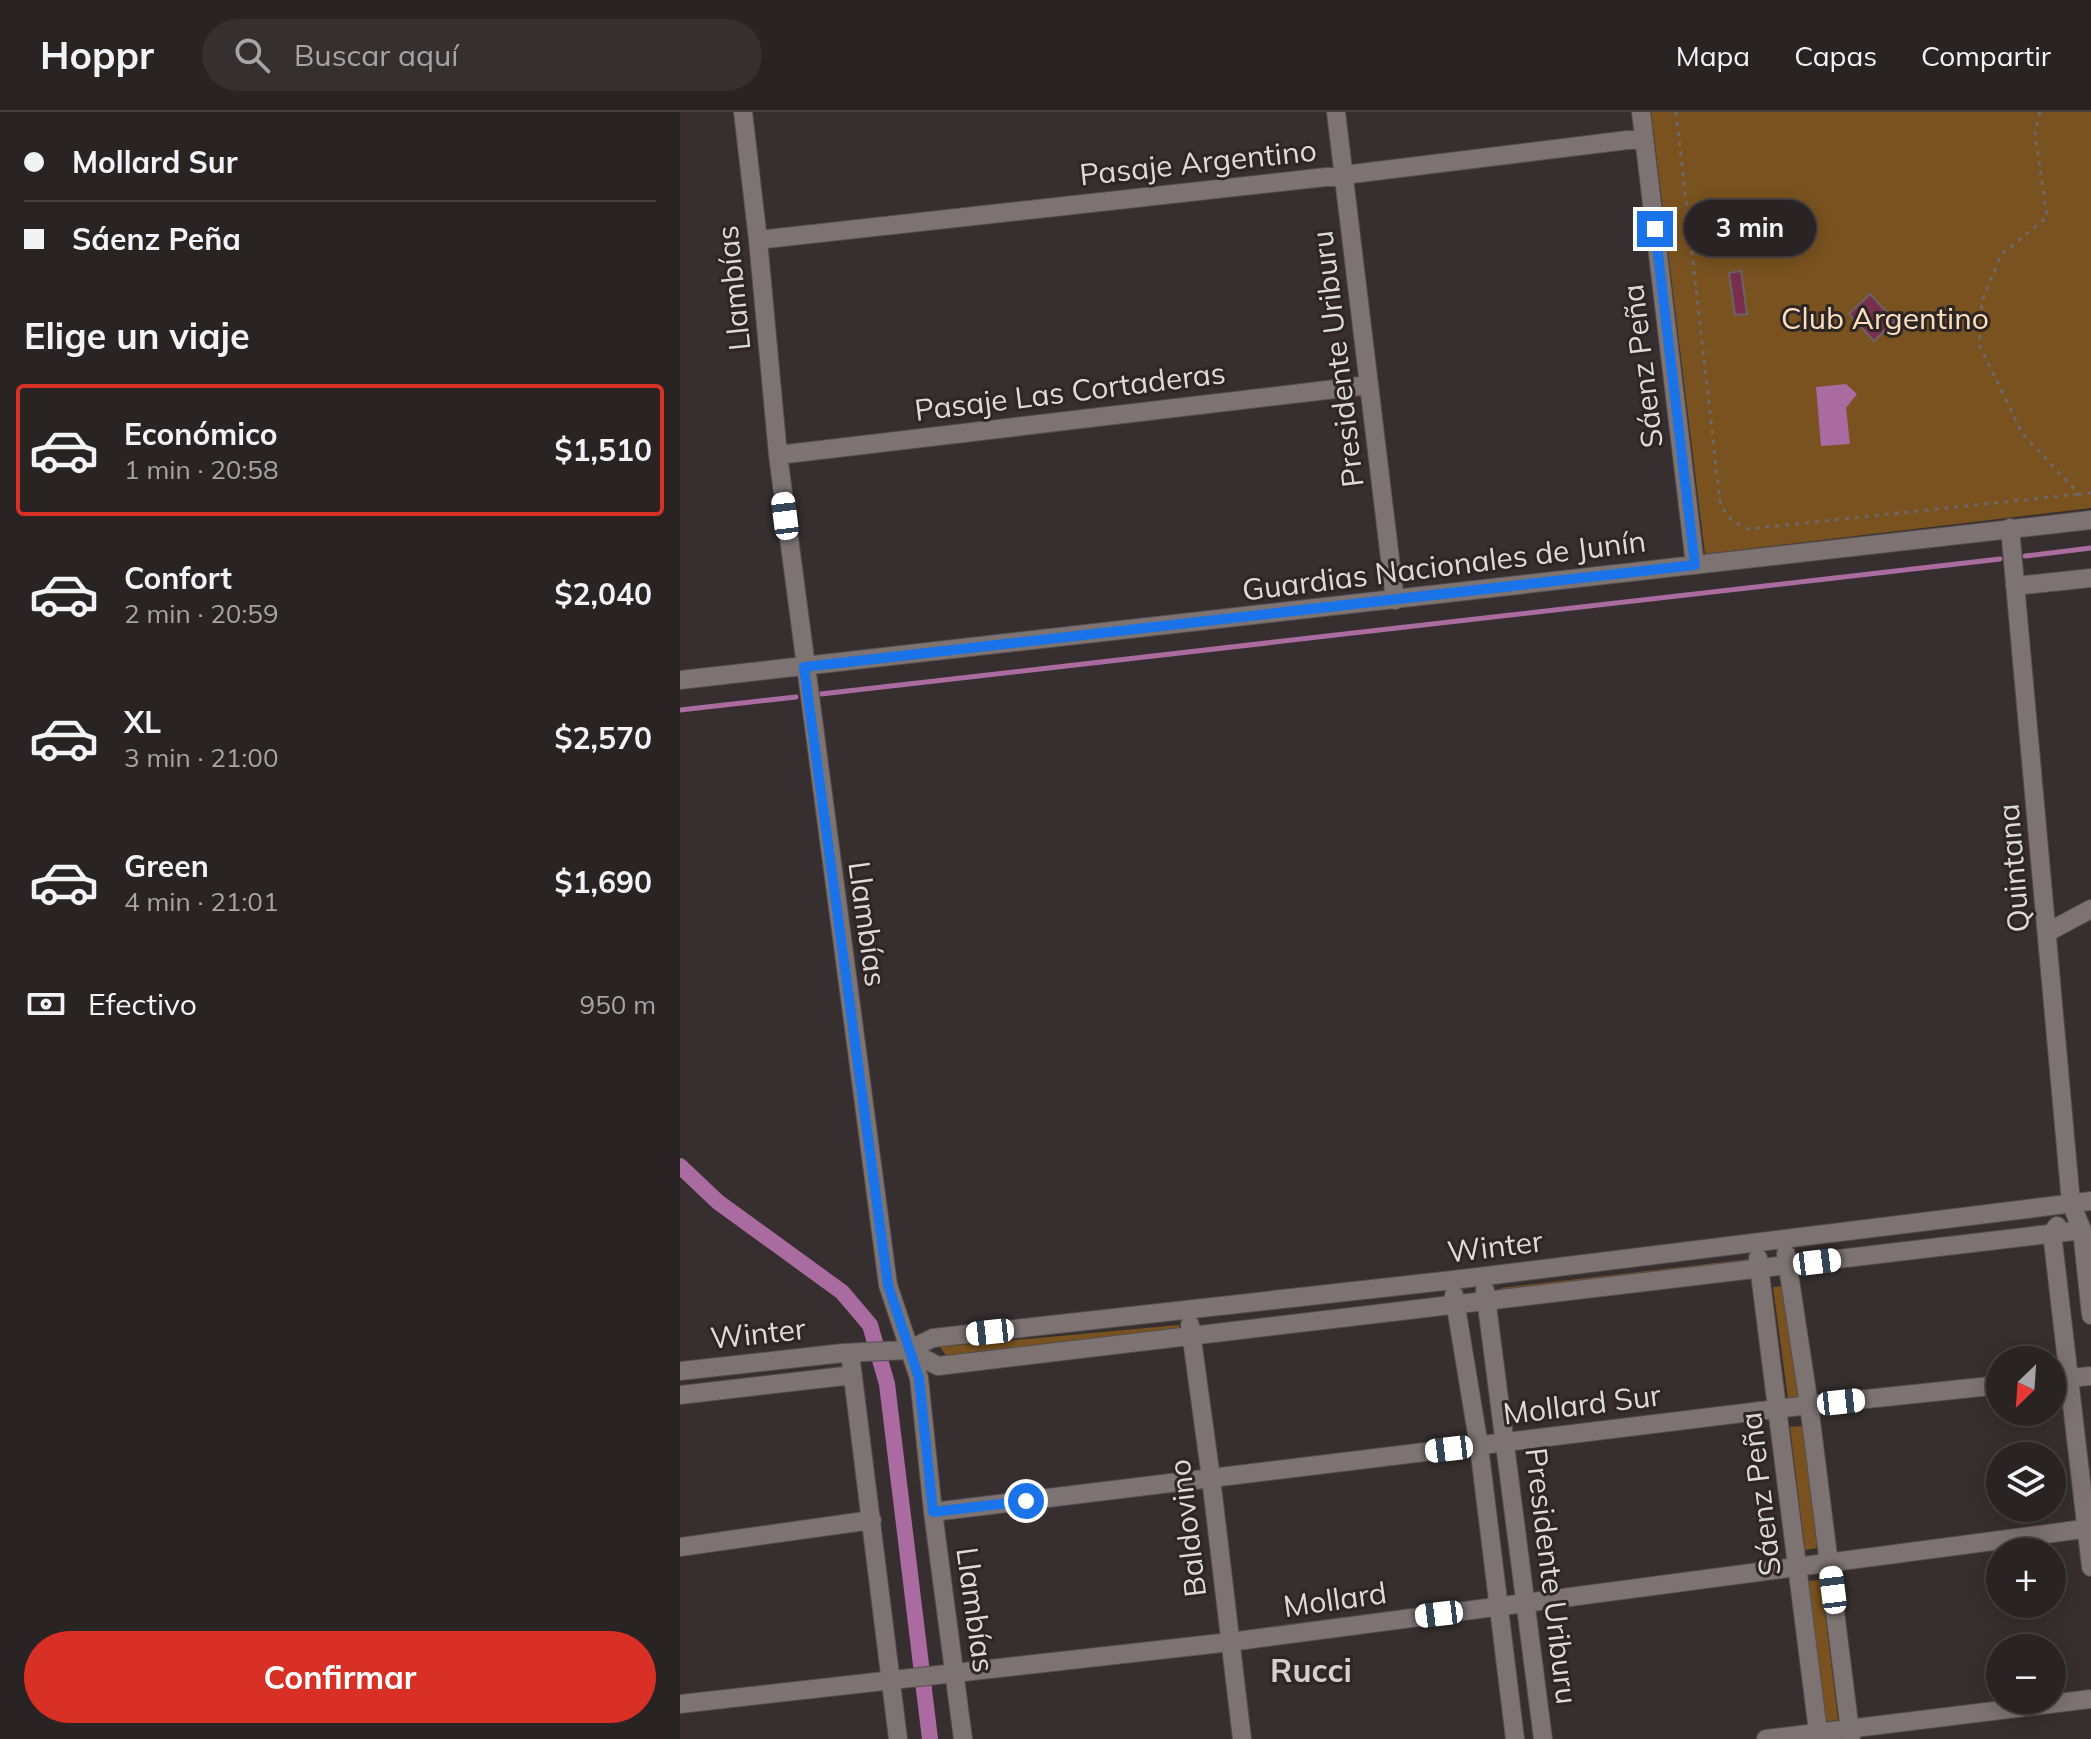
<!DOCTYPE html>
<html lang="es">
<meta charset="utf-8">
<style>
body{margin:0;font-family:Mulish,sans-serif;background:#352f30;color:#f1f3f6;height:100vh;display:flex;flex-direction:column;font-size:30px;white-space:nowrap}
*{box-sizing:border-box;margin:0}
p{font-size:26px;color:#a5a4a6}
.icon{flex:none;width:44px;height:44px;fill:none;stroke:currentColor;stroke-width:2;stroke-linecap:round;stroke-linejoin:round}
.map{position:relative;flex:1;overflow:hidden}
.panel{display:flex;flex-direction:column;background:#292323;width:680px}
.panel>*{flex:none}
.banner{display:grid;align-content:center;height:176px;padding:0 24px;background:#292323}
.needle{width:52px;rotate:205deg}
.buttons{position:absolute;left:1306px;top:1234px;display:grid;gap:16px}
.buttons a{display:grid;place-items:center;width:80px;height:80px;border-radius:50%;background:#292323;box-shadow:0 4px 20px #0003,0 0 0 2px #454041;font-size:40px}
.end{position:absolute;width:36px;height:36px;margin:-18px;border:10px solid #1a73e8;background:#fff;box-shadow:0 0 0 4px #fff}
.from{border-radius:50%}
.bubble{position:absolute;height:56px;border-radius:28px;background:#292323;box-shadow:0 4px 20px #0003,0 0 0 2px #454041;font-size:26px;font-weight:700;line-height:56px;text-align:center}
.car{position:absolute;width:24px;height:48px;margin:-24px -12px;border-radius:10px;box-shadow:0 0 6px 2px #0007;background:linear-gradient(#fff 24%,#345 0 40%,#fff 0 76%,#345 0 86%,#fff 0)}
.banner b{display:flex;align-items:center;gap:28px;height:76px;font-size:30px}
.banner b+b{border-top:2px solid #454041}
.banner i{width:20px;height:20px;background:#f1f3f6}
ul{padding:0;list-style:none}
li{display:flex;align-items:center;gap:24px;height:132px;margin:0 16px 12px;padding:0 8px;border:4px solid transparent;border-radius:8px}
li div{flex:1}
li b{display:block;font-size:30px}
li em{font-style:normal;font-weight:700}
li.current{border-color:#d93025}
li>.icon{width:72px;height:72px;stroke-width:1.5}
h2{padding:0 24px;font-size:36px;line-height:96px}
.pay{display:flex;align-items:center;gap:20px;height:88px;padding:0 24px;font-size:30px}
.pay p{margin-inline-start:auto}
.cta{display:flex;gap:16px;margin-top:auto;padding:16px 24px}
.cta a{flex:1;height:92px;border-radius:48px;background:#d93025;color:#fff;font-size:32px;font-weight:700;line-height:92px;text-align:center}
header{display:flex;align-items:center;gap:48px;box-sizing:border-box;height:112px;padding:0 40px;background:#292323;border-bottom:2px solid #454041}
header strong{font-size:38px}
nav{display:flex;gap:44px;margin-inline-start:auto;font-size:28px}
.search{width:560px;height:72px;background:#352f30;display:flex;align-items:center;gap:20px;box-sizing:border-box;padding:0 28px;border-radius:44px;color:#a5a4a6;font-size:30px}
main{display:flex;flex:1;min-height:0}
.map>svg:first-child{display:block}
.green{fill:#79521f}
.water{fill:#aa6ba0}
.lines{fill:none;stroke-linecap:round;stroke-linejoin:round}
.stream{stroke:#aa6ba0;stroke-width:5}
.canal{stroke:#aa6ba0;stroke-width:16}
.building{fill:#772f4d;stroke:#6c6366;stroke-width:2}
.street-casing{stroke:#554e4e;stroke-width:20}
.path{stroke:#6f6868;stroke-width:3;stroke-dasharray:4 6;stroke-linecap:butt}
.street{stroke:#7d7373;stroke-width:18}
.route{stroke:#1a73e8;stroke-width:10}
.labels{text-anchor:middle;stroke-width:6;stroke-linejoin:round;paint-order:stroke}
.street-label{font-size:30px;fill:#dfdada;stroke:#2d2625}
.park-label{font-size:30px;fill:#fddebd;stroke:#2d2625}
.neighbourhood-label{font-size:32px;font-weight:bold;fill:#d7cdcc;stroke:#2d2625}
</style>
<header>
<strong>Hoppr</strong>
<div class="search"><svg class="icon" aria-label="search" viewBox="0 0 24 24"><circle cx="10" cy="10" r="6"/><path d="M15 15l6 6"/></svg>Buscar aquí</div>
<nav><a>Mapa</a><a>Capas</a><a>Compartir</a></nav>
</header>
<main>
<section class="panel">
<div class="banner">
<b><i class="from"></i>Mollard Sur</b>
<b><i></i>Sáenz Peña</b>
</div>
<h2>Elige un viaje</h2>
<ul>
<li class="current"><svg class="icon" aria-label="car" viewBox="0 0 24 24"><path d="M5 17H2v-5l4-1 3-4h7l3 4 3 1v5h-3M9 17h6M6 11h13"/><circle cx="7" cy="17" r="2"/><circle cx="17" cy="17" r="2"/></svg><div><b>Económico</b><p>1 min · 20:58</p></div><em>$1,510</em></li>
<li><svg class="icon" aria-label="car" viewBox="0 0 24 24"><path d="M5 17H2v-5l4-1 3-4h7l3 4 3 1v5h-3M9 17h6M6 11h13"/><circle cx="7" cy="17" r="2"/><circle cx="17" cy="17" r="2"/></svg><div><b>Confort</b><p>2 min · 20:59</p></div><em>$2,040</em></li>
<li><svg class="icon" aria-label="car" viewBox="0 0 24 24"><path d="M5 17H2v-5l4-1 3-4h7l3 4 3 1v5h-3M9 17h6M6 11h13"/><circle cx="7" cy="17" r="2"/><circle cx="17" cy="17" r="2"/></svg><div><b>XL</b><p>3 min · 21:00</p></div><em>$2,570</em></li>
<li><svg class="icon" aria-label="car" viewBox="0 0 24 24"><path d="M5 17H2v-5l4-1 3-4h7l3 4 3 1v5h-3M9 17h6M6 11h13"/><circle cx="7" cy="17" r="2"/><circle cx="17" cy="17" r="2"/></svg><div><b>Green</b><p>4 min · 21:01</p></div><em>$1,690</em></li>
</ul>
<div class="pay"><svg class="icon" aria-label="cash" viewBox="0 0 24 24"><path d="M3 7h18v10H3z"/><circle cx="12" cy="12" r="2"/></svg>Efectivo<p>950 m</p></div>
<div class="cta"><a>Confirmar</a></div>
</section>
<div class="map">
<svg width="1411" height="1627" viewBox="0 0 1411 1627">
<rect width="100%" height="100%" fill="#372f2f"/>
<path class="green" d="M971,0H1411V396L1025,442Z
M1070,1147L1072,1158L822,1187L821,1176Z
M1103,1174L1118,1286L1108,1287L1093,1175Z
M499,1213L501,1224L268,1246L260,1235Z
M1123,1314L1137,1436L1125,1438L1110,1315Z
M1141,1468L1158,1608L1145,1610L1128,1469Z"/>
<path class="water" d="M1166,272L1177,282L1166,296L1170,332L1141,334L1136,275Z"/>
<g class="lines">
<path class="stream" d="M1345,444L1411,436
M141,582L1320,447
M0,598L116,585"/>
<path class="canal" d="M0,1054L38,1090L162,1180L190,1213L207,1272L250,1627"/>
</g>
<path class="building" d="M1061,159L1067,202L1055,203L1049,161Z
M1190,182L1215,209L1194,229L1169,202Z"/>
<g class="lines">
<defs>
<path id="street" d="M63,0L78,128L98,343L208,1173L239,1266L253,1400L283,1627
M656,0L715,488
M961,0L1015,453
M78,128L664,63L964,26
M98,343L689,273
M1330,416L1391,1091L1402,1118L1411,1203
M1335,474L1411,466
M0,568L1411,408
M1368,820L1411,797
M1377,1114L1372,1121L1411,1455
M1106,1142L1129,1293L1171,1627
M1078,1146L1139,1627
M805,1178L863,1627
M774,1183L799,1334L835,1627
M510,1213L531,1366L562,1627
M228,1238L258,1254L1402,1118
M170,1241L218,1627
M0,1259L163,1241L228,1238L253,1226L773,1168L1411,1089
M1372,1268L1411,1264
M0,1283L173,1263
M253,1400L1129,1293L1320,1273
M0,1435L192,1408
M0,1592L550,1530L1411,1416
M1086,1627L1411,1587"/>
</defs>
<use href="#street" class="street-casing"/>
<path class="path" d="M996,0L1040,389C1046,405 1052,410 1068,417L1399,382
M1360,0L1355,21L1367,105L1321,143L1302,189L1299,232L1342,321L1399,382L1411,381"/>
<use href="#street" class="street"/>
</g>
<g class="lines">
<path class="route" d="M346,1389L253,1400L239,1266L208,1173L124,555L1015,453L975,117"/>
</g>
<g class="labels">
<g class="street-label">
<text transform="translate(518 51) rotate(-6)" y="10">Pasaje Argentino</text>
<text transform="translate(54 176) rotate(-96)" y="10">Llambías</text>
<text transform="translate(658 247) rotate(-97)" y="10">Presidente Uriburu</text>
<text transform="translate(963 254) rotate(-97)" y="10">Sáenz Peña</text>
<text transform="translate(390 280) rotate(-7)" y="10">Pasaje Las Cortaderas</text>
<text transform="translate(764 454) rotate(-7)" y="10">Guardias Nacionales de Junín</text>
<text transform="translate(1334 756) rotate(-95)" y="10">Quintana</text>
<text transform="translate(187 812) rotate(82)" y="10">Llambías</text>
<text transform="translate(815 1135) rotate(-7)" y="10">Winter</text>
<text transform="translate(78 1222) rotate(-6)" y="10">Winter</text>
<text transform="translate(902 1293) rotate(-7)" y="10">Mollard Sur</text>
<text transform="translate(1081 1382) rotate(-97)" y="10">Sáenz Peña</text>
<text transform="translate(508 1416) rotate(-97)" y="10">Baldovino</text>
<text transform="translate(871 1464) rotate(83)" y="10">Presidente Uriburu</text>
<text transform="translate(655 1488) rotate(-8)" y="10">Mollard</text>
<text transform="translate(295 1498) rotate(82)" y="10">Llambías</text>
</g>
<g class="park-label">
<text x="1205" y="217">Club Argentino</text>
</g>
<g class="neighbourhood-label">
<text x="631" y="1570">Rucci</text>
</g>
</g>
</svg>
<div class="buttons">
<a><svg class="needle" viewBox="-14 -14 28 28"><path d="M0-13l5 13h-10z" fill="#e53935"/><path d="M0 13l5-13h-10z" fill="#a5a4a6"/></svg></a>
<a><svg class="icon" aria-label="layers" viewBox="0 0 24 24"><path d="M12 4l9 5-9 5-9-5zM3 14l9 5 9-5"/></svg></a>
<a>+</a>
<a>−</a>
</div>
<i class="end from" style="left:346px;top:1389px"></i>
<i class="end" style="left:975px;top:117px"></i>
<div class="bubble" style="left:1004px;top:88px;width:132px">3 min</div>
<i class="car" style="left:105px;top:404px;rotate:353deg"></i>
<i class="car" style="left:1137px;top:1150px;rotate:83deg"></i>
<i class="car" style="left:310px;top:1220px;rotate:264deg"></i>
<i class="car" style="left:1161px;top:1290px;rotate:84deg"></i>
<i class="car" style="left:769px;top:1337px;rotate:263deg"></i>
<i class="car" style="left:1153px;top:1478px;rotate:353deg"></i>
<i class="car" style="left:759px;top:1502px;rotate:263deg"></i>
</div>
</main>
